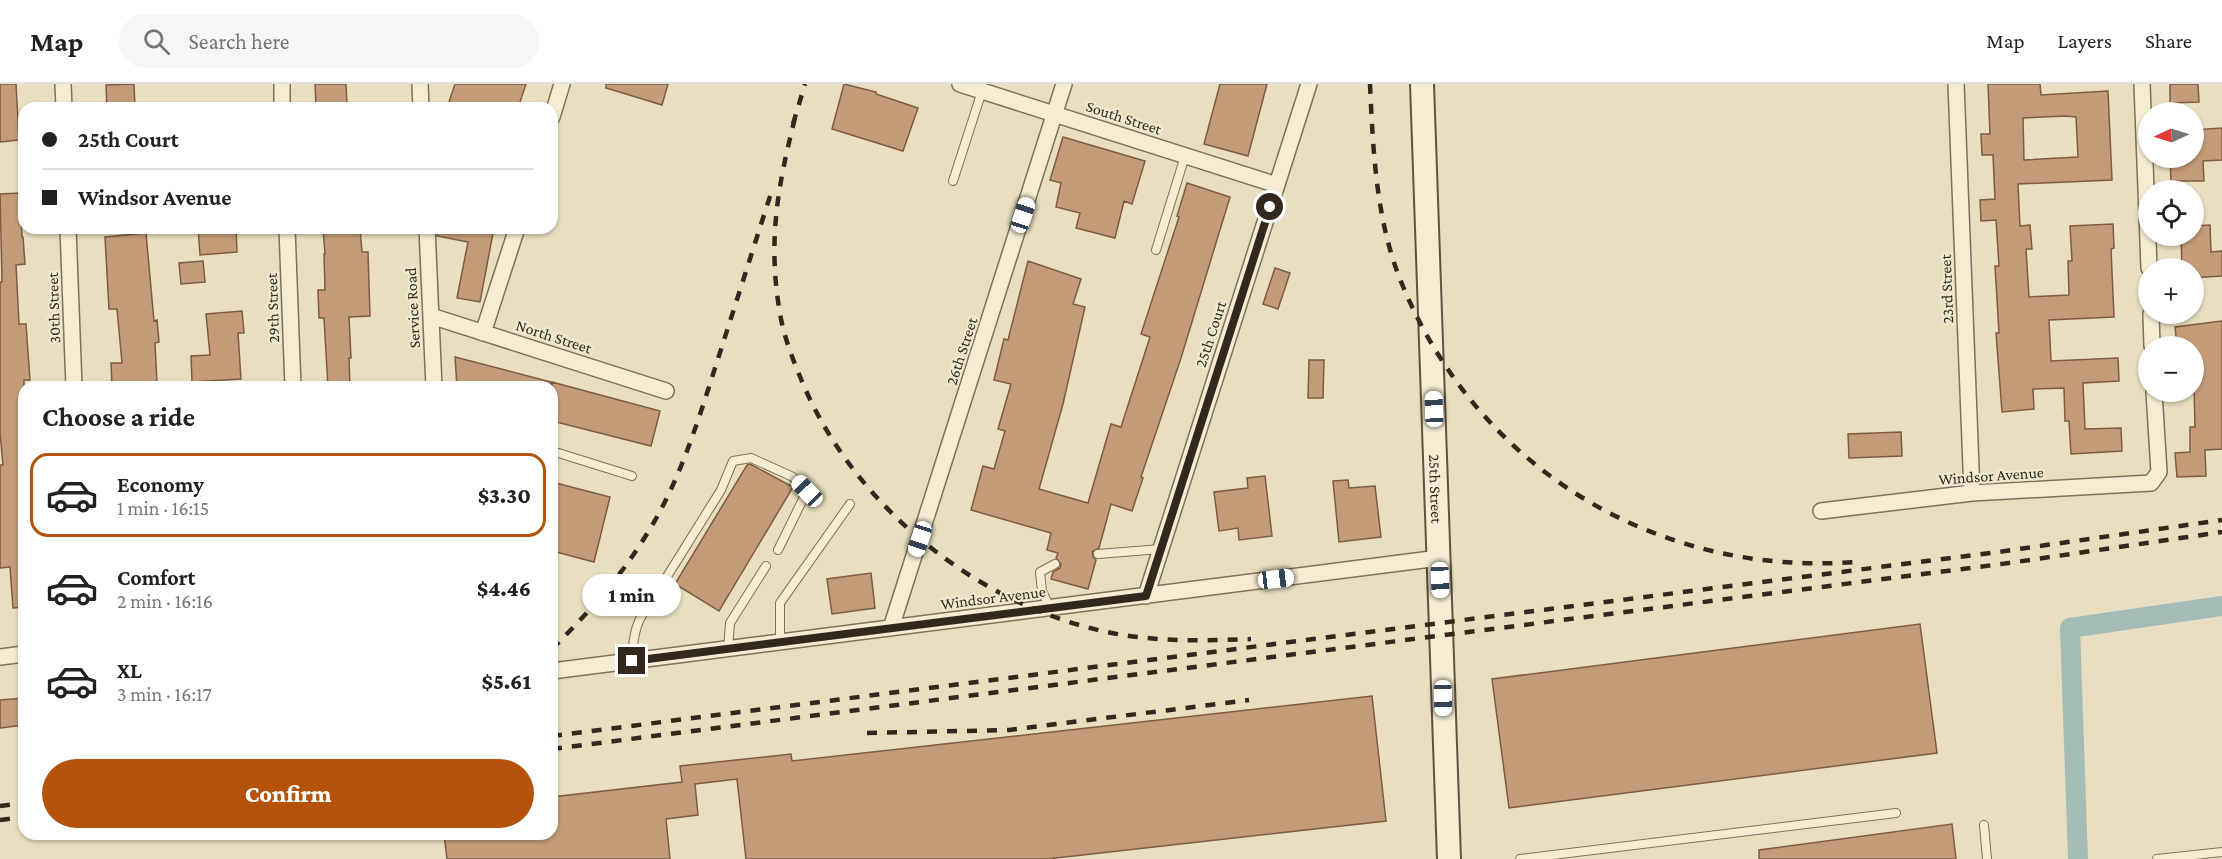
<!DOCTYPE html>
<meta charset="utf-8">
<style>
body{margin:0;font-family:"Crimson Pro",serif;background:#f6f6f6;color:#222;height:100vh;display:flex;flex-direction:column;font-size:22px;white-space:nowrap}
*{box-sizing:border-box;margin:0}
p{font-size:20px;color:#767676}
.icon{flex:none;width:33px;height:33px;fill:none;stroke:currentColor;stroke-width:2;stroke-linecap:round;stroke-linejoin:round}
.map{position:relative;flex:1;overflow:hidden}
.panel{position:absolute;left:18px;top:297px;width:540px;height:459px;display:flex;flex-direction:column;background:#fff;border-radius:18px;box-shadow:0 2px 4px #0004}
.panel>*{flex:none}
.hud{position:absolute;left:18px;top:18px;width:540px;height:132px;border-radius:18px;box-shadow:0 2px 4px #0004;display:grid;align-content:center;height:132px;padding:0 24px;background:#fff}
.needle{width:39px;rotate:266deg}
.tools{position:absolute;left:2138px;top:18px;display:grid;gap:12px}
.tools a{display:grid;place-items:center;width:66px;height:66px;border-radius:50%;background:#fff;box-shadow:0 2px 4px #0004;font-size:30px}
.end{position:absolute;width:27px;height:27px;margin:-14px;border:8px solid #32281d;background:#fff;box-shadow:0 0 0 3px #fff}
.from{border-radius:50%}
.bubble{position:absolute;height:42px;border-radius:21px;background:#fff;box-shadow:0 2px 4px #0004;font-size:20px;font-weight:800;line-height:42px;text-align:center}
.car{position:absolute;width:18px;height:36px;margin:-18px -9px;border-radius:8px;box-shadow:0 0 4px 2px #0007;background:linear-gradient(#fff 24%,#345 0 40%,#fff 0 76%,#345 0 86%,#fff 0)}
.hud b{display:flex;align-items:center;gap:21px;height:57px;font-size:22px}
.hud b+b{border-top:2px solid #e0e0e0}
.hud i{width:15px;height:15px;background:#222}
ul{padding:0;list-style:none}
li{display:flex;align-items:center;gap:18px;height:84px;margin:0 12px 9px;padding:0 12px;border:3px solid transparent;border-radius:18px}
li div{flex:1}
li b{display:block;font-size:22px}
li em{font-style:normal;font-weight:800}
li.active{border-color:#b45309}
li>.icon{width:54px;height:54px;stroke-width:1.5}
h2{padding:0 24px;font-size:27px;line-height:72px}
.action{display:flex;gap:12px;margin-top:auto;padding:12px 24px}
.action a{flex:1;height:69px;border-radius:36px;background:#b45309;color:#fff;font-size:24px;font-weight:800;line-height:69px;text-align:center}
header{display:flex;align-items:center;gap:36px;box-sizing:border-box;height:84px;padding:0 30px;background:#fff;border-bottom:2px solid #e0e0e0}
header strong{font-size:28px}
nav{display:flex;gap:33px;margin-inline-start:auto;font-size:21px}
.search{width:420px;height:54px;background:#f6f6f6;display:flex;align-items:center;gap:15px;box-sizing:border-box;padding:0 21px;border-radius:33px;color:#767676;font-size:22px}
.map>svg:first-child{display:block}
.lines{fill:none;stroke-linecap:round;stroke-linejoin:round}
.canal{stroke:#a3bcb6;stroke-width:20}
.building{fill:#c49c79;stroke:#7e5c42;stroke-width:1.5;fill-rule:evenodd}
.lane-casing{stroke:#81705a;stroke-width:10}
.street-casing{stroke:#81705a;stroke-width:18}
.secondary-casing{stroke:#62513d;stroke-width:26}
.lane{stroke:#f5ecd3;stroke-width:8}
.street{stroke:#f5ecd3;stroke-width:15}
.secondary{stroke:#f5ecd3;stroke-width:22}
.rail{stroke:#32281d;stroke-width:4.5;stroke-dasharray:10 10;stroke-linecap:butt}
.route{stroke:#32281d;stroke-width:8}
.labels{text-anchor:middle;stroke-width:4.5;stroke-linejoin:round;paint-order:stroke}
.street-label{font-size:16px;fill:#32281d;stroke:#f1e9cf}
</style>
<header>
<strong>Map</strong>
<div class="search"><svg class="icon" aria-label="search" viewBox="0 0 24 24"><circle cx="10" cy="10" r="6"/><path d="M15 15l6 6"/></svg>Search here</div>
<nav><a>Map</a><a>Layers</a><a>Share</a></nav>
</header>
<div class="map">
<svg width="2222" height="775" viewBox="0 0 2222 775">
<rect width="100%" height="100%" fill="#e9dfc0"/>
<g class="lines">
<path class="canal" d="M2078,775L2070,544L2222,522"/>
</g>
<path class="building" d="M0,0H16L19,56L0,58Z
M134,0L135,24H107L106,1Z
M315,0H346L347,20L316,21Z
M455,0H526L518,24H447Z
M606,0H668L662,21L606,4Z
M844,0L876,8V10L918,24L903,67L832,45Z
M1220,0H1267L1248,72L1204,60Z
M1988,0H2040L2041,11L2108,7L2112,96L2018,100L2020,142L2030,141L2032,165H2026L2029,213L2069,211L2068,177H2072L2070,142L2113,140L2114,164L2111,165L2114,233L2049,236L2051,277L2118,274L2119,297L2083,299L2085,345L2121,344L2122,367L2071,370L2069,337H2065L2064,304L2033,305L2034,325L2002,328L1996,249H1999L1995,182H1999L1996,136L1981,137L1980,116L1995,115L1993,71H1982L1981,50H1990ZM2066,32L2076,33L2078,73L2024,76L2023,34Z
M2170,0H2198L2199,18L2170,19Z
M2222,44V76L2203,77L2204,97H2171L2170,75H2193V46Z
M1063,53L1145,77L1132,120L1124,117L1115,154L1076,144L1080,129L1056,123L1061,99L1050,96Z
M1187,99L1230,113L1181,274L1141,393L1143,394L1132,427L1111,420L1099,464L1092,468L1093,473L1096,476L1088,505L1051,495L1053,488L1060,484L1061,480L1056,474L1058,469L1047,466L1051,449L971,426L983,382L994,385L1005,347L998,345L1011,300L994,296L1004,255L1008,256L1028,177L1081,195L1073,220L1085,223L1063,320L1039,405L1088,419L1111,340L1121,343L1150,253L1141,250L1179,133L1177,132Z
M20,109L22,153H23L25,180L16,181L19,240H26L30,296H24V523L13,524L10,483L0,484V381H3L0,349V198H2L0,110Z
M2210,141L2211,168L2222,167V192L2193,194V184H2182L2181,152H2193V142Z
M198,144H236L237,168L200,171Z
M323,144H360L362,168H368L370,232L349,233L351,274H349L350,303H328L324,234H319L318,206H325L324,170H325Z
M437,144H494L480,218L457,214L468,158L437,152Z
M146,149L154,237L157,236L159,258L155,259L157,299L142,300V303H112L111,279H122L117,225H109L105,153Z
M203,177L205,198L181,200L179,179Z
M1275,184L1290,189L1278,225L1263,220Z
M242,227L244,249H238L241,295L192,298L191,272L210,271L206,230Z
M2222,237V365L2205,366L2206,392L2177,393L2175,369L2190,368V343H2195L2193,262H2177L2175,243Z
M455,273L551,298L550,303H457Z
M1309,276H1324L1323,314H1308Z
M552,298L660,327L651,362L552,337Z
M1901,348L1902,372L1849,374L1848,350Z
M750,380L793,403L719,527L675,500L747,381Z
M1265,392L1272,452L1239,456L1238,444L1219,447L1214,408L1248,404L1247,394Z
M1348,396L1349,404L1375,402L1381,453L1339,458L1333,397Z
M552,398L610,413L594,478L552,467Z
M871,489L875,524L832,530L827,495Z
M1920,540L1937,669L1509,724L1492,595Z
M1372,612L1386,737L1047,775H746L737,695L695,700L698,731L666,735L670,775H447L444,750H552V713L682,698L680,682L791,670L792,677Z
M24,614V641L0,644V616Z
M1952,740L1956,775H1759V766Z"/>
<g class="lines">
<defs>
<path id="lane" d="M953,97L982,7
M1156,166L1185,72
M552,367L632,392
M1098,470L1161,465
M552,500L553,501
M1050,524L1042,507L1040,488L1055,480
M780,558V519L850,420
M728,565L730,539L766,482
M632,577C633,551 636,535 653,515L721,406L733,377L751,374L793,393L807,407L778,466
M1984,741L1987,775
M1520,775L1896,729
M2157,775L2222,768"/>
<path id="street" d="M63,0L64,24
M282,0V24
M420,0L421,24
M960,0L1277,101
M1956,0L1972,409
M2142,0L2149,184
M552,33L562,0
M68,144L74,303
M287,144L293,303
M427,144L434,303
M2151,230L2152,262
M431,232L666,307
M483,249L517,144
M1821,427L1972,409L2151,399L2159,388L2154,308
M1146,512L1309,0
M891,544L1064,0
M0,573L24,570
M552,587L1439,474"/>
<g id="secondary">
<path id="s1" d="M1422,0L1449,775"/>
</g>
</defs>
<use href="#lane" class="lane-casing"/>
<use href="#street" class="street-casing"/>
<use href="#secondary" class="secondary-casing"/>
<use href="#lane" class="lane"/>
<use href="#street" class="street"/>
<use href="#secondary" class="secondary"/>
<path class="rail" d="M1370,0C1373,66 1376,138 1402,200C1478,385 1657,493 1856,478
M795,34C777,105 767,161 781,235C785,255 793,276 801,295C852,420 975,520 1107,548C1154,558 1203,557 1251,555
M793,40L805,0
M552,565C587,530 619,495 645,453C679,400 697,340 716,281C735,222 754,162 773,103
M867,649L1009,646L1249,616
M552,652L1998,468L2222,436
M552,665L2009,479L2222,448
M0,722L24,719
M0,736L24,733"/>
</g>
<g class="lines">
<path class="route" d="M632,577L1146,512L1270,123"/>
</g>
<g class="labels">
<g class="street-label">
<text transform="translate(1124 33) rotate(18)" y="6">South Street</text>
<text transform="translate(1946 205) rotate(-92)" y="6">23rd Street</text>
<text transform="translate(53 224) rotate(-92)" y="6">30th Street</text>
<text transform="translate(272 224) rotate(-92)" y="6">29th Street</text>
<text transform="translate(412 224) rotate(-93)" y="6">Service Road</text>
<text transform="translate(1210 250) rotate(-72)" y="6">25th Court</text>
<text transform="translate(554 252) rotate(18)" y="6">North Street</text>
<text transform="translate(961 267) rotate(-72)" y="6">26th Street</text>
<text transform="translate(1991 391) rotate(-4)" y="6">Windsor Avenue</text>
<text dy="6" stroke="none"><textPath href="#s1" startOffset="405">25th Street</textPath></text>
<text transform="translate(993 513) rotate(-7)" y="6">Windsor Avenue</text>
</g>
</g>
</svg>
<div class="tools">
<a><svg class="needle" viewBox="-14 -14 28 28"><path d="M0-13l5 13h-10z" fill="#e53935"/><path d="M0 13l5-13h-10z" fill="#767676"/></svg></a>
<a><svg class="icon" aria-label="locate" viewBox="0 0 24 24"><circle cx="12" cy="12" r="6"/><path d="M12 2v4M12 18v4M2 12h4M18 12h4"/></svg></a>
<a>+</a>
<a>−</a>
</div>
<i class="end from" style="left:1270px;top:123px"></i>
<i class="end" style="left:632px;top:577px"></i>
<div class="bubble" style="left:582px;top:490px;width:99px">1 min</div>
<i class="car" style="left:1023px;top:131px;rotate:18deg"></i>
<i class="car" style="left:1434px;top:325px;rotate:358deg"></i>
<i class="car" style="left:807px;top:407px;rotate:316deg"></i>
<i class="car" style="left:920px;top:455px;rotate:198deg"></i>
<i class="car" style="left:1276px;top:495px;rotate:83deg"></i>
<i class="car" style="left:1440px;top:496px;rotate:178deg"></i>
<i class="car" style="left:1443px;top:614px;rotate:179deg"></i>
<div class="hud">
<b><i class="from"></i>25th Court</b>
<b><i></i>Windsor Avenue</b>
</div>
<section class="panel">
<h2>Choose a ride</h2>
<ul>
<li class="active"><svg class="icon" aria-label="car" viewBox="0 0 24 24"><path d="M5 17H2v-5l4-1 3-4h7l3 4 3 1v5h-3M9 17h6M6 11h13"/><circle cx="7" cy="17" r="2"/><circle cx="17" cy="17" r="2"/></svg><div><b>Economy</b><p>1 min · 16:15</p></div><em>$3.30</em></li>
<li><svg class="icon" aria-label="car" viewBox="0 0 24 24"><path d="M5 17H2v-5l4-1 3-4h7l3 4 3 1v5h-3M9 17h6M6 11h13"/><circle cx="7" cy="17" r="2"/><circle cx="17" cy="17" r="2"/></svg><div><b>Comfort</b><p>2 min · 16:16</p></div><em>$4.46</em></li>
<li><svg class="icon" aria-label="car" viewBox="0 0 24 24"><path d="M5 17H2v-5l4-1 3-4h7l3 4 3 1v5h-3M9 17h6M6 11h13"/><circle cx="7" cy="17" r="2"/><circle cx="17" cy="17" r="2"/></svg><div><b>XL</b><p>3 min · 16:17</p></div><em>$5.61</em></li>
</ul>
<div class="action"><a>Confirm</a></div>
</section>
</div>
